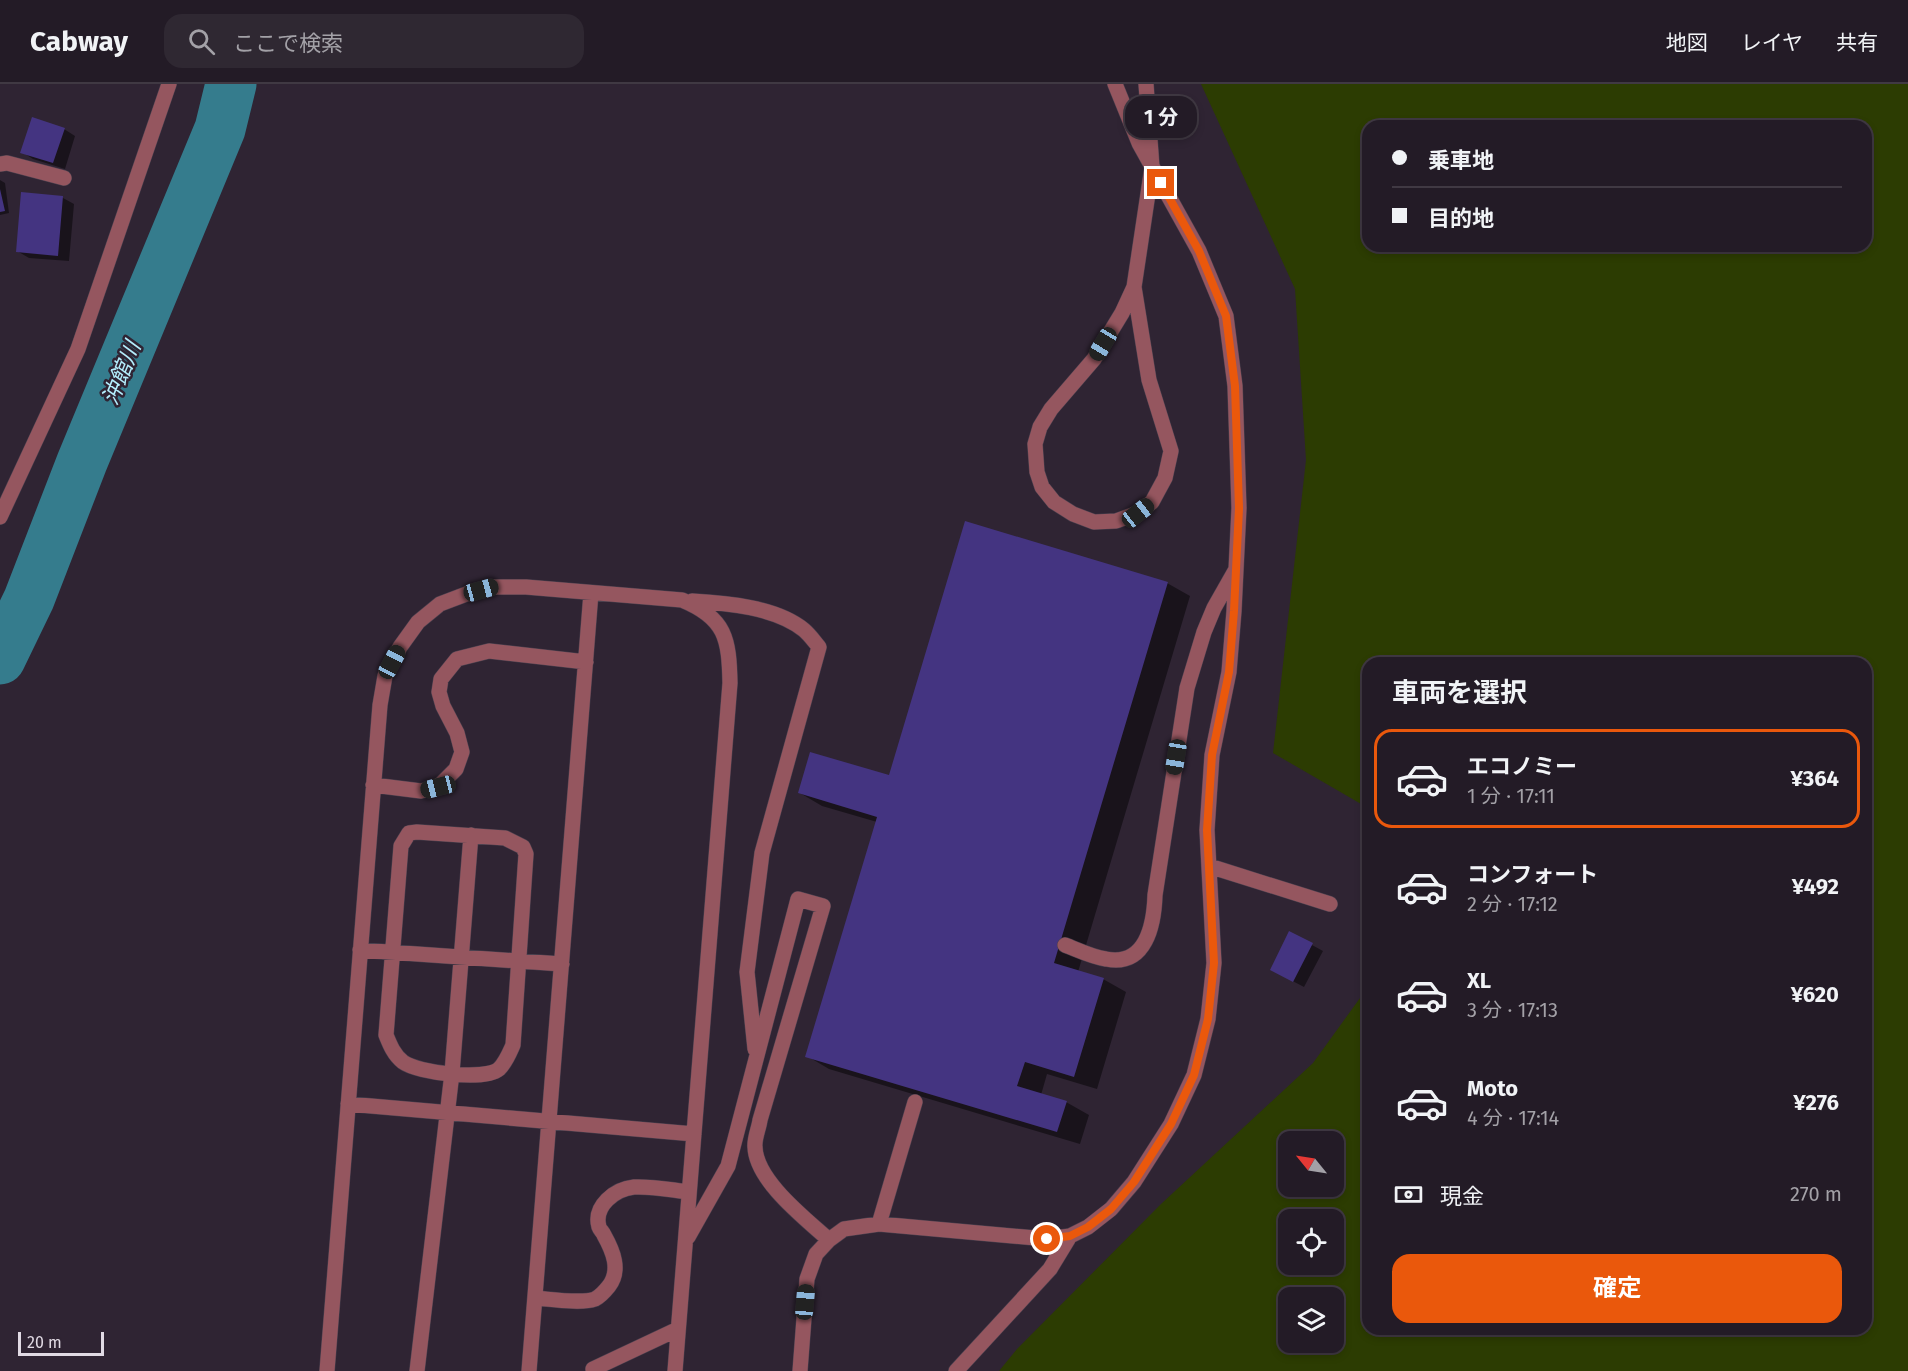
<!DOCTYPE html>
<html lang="ja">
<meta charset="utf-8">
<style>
body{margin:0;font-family:"Fira Sans","Noto Sans JP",sans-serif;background:#2f2832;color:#f1f3f6;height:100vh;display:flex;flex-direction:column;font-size:22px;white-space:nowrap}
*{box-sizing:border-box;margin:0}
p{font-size:20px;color:#a3a1a7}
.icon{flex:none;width:33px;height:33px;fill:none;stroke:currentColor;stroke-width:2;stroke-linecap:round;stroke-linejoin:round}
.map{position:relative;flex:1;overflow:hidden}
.sheet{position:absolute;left:1362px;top:573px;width:510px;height:678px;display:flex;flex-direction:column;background:#231b26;border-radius:18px;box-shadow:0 3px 9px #0003,0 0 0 2px #403943}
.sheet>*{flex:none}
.guide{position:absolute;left:1362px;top:36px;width:510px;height:132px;border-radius:18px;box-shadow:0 3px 9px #0003,0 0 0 2px #403943;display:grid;align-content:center;height:132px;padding:0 30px;background:#231b26}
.needle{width:39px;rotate:300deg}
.buttons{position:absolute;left:1278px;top:1047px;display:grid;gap:12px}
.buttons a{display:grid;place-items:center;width:66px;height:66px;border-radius:12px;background:#231b26;box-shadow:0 3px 9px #0003,0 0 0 2px #403943;font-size:30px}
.scale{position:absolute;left:18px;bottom:15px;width:86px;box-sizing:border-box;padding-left:6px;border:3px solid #e1dae4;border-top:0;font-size:16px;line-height:21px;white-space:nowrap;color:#e1dae4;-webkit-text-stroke:4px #2f2433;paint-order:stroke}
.end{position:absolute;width:27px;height:27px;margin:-14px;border:8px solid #ea580c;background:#fff;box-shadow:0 0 0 3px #fff}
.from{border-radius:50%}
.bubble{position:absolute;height:42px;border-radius:18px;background:#231b26;box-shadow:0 3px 9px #0003,0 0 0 2px #403943;font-size:20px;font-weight:700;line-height:42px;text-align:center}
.car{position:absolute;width:18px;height:36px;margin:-18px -9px;border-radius:8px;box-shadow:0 0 4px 2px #0007;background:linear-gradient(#222 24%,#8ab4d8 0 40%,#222 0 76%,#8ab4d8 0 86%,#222 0)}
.guide b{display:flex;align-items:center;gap:21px;height:57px;font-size:22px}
.guide b+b{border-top:2px solid #403943}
.guide i{width:15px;height:15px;background:#f1f3f6}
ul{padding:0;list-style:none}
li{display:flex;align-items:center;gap:18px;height:99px;margin:0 12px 9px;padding:0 18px;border:3px solid transparent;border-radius:18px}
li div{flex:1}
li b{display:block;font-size:22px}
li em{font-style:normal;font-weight:700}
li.active{border-color:#ea580c}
li>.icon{width:54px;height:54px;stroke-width:1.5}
h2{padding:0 30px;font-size:27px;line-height:72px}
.pay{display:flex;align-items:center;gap:15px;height:66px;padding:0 30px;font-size:22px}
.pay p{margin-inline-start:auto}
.button{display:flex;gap:12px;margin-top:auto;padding:12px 30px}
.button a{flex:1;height:69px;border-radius:18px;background:#ea580c;color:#fff;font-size:24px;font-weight:700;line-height:69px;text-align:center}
header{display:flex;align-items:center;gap:36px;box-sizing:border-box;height:84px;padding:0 30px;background:#231b26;border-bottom:2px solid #403943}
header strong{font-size:28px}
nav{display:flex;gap:33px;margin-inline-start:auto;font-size:21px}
.search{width:420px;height:54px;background:#2f2832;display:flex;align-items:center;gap:15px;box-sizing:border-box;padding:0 21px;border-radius:18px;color:#a3a1a7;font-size:22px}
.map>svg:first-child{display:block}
.green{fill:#2c3c02;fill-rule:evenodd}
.shadow{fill:#0007}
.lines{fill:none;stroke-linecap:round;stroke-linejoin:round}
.river{stroke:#357c8d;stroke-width:51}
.building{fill:#443481}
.minor-casing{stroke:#4b414f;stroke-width:16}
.minor{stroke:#95565f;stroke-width:15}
.route{stroke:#ea580c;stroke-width:8}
.labels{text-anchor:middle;stroke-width:5;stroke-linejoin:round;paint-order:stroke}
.water-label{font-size:22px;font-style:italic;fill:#b4eefd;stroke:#2f2433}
</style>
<header>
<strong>Cabway</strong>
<div class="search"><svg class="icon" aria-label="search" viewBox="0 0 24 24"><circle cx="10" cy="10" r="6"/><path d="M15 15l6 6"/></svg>ここで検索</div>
<nav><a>地図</a><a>レイヤ</a><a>共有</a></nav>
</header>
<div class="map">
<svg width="1908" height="1287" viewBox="0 0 1908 1287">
<rect width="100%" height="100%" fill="#2f2433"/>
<path class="green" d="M1201,0H1908V1287H999L1017,1265L1161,1120L1313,979L1368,903V1245H1866V579H1368V724L1273,669L1306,376L1295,205ZM1368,42H1866V162H1368ZM1288,1058H1334V1102H1288ZM1288,1136H1334V1180H1288ZM1288,1214H1334V1258H1288Z"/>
<path class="shadow" d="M64,45L75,52L65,85L33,75L22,68Z
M0,96L5,99L9,129L0,131Z
M22,110L63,114L74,120L69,177L29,174L17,167Z
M1167,499L1190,512L1078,888L1103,895L1126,908L1097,1005L1047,990L1041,1011L1066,1018L1089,1031L1080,1060L829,985L807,972L877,738L822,722L800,709L890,693Z
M1312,861L1323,867L1304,903L1283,892Z"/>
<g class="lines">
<path class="river" d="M0,575L29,515L82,378L220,45L231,0"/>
</g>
<path class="building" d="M32,33L65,44L53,79L20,69Z
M0,105L5,127L0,128Z
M21,108L63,112L58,172L16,168Z
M965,437L1168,498L1054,879L1104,894L1074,993L1025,978L1017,1002L1067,1017L1057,1048L805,973L877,733L798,709L810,668L889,691Z
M1289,847L1313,859L1293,898L1270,886Z"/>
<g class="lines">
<defs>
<path id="minor" d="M0,80L7,79L64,94
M1134,203L1122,229L1094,275L1051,325L1040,343L1035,360L1037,388L1042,403L1054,418L1073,430L1094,438L1116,437L1138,429L1152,418L1165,394L1171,367L1149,296L1134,203L1152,83L1146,0
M0,433L78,265L169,0
M692,517C726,519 776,523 804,546C809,550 814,557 819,563L762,769L747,888L755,965
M373,701L421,707L438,703L456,685L462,668L457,649L443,622L439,608L441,595L457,575L489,567L586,578
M417,748L505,754L523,763L526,770L513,961C509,970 506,978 499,985C485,997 418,989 403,978C394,971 390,961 386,951L401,762L409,749Z
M1209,782L1330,820
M1065,861C1078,866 1092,873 1106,875C1146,883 1154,841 1155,811L1187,604L1204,548L1214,524L1235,487
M360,866L562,880
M348,1020L694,1050
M879,1140L915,1018
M688,1153L728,1082L798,815L823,822L760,1036C759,1044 754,1055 755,1063C756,1097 806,1135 829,1156
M535,1214C550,1215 581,1220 595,1215C601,1212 605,1207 609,1202C621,1186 613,1167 604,1151C603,1148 600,1146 599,1143C593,1122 615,1105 634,1103C652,1102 671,1106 689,1108
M327,1287L380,621L385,592L400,563L418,538L440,520L469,509L493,503H526L682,516C726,534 729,555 730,599L675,1287
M417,1287L452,989L471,751
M529,1287L591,509
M596,1287L593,1285L678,1245
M800,1287L807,1195L816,1170L829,1156L844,1145L879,1140L1047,1155L1070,1152L1088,1143L1111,1125L1134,1098L1171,1040L1194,991L1208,935L1214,879L1207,746L1212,671L1229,588L1234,527L1239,424L1235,302L1226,232L1199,167L1139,59L1115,0
M956,1287L1050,1185L1070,1152"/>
</defs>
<use href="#minor" class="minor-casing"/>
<use href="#minor" class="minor"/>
</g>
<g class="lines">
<path class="route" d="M1047,1155L1070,1152L1088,1143L1111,1125L1134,1098L1171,1040L1194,991L1208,935L1214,879L1207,746L1212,671L1229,588L1234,527L1239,424L1235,302L1226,232L1199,167L1161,99"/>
</g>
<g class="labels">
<g class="water-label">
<text transform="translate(121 289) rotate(-68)" y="8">沖館川</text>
</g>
</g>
</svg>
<div class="buttons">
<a><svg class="needle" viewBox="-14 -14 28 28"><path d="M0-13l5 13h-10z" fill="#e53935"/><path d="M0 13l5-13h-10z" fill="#a3a1a7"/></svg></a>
<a><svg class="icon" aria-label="locate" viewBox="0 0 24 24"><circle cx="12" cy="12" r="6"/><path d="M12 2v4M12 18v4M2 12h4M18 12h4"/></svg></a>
<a><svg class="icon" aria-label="layers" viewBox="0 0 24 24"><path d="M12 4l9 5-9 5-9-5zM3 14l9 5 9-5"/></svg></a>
</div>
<div class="scale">20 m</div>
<i class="end from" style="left:1047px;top:1155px"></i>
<i class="end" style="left:1161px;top:99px"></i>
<div class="bubble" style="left:1125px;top:12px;width:72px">1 分</div>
<i class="car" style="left:1103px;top:260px;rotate:211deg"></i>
<i class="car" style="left:1138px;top:429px;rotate:52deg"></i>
<i class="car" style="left:481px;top:506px;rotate:75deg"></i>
<i class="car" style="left:392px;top:578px;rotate:28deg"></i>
<i class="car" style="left:1176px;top:673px;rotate:189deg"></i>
<i class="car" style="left:438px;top:703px;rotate:256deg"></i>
<i class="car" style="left:805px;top:1218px;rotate:5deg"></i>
<div class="guide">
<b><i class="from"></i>乗車地</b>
<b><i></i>目的地</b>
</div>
<section class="sheet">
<h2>車両を選択</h2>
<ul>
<li class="active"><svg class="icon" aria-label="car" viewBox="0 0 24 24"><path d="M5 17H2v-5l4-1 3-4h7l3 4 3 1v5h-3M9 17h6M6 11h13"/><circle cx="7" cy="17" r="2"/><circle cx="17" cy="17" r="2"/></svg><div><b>エコノミー</b><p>1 分 · 17:11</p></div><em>¥364</em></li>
<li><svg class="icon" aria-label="car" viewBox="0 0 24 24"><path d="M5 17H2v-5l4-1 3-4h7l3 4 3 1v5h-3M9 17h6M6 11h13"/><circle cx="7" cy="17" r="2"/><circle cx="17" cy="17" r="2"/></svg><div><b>コンフォート</b><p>2 分 · 17:12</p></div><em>¥492</em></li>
<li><svg class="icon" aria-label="car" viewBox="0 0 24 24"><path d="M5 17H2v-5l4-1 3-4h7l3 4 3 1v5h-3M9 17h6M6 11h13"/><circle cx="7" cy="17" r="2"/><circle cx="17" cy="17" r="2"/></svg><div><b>XL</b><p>3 分 · 17:13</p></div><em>¥620</em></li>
<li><svg class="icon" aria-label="car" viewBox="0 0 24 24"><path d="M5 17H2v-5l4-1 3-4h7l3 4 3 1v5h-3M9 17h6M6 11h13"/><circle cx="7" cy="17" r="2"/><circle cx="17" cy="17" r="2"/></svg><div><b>Moto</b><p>4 分 · 17:14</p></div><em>¥276</em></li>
</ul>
<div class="pay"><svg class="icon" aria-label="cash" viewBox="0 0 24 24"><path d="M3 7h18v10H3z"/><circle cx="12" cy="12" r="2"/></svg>現金<p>270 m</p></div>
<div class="button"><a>確定</a></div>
</section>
</div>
